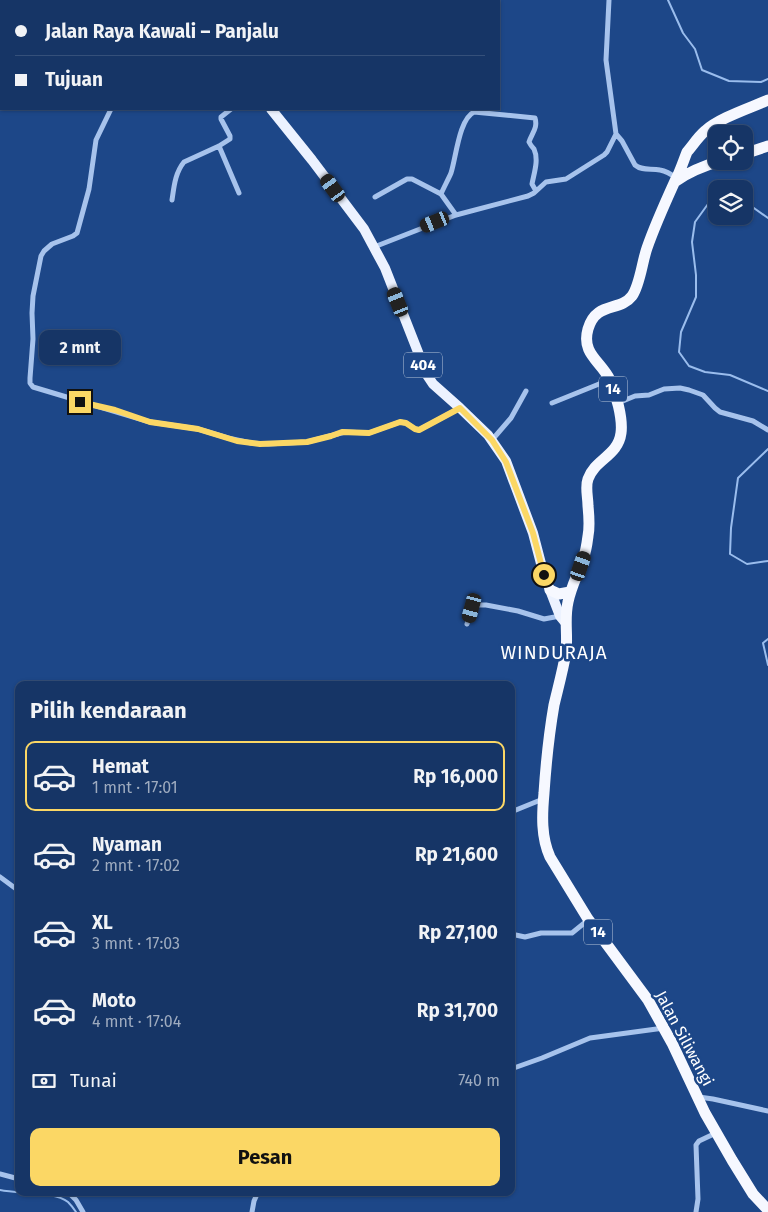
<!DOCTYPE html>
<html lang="id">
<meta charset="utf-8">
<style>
body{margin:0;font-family:"Fira Sans",sans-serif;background:#1f3d6c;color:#f1f3f6;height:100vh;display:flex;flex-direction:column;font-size:19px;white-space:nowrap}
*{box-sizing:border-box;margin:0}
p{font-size:16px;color:#9eabbf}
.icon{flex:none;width:28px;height:28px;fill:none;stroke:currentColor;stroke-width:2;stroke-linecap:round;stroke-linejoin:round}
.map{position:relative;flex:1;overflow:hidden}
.sheet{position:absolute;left:15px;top:681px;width:500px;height:515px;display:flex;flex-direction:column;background:#163566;border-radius:10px;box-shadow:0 1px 4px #0004,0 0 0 1px #35507a}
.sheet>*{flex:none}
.banner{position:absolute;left:0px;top:0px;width:500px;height:110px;box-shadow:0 1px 4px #0004,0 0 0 1px #35507a;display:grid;align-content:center;height:110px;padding:0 15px;background:#163566}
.tools{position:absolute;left:708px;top:125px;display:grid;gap:10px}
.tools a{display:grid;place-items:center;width:45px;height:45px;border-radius:10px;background:#163566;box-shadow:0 1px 4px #0004,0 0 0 1px #35507a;font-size:25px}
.end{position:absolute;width:22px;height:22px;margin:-11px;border:6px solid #fbd765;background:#111;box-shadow:0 0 0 2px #111}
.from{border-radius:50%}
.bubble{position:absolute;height:35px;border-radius:10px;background:#163566;box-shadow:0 1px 4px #0004,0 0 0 1px #35507a;font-size:16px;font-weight:700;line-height:35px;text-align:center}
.car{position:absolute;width:15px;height:30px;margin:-15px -8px;border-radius:6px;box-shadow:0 0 4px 1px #0007;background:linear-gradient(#222 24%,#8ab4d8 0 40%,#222 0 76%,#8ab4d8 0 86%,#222 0)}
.banner b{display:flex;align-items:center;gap:18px;height:48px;font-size:19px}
.banner b+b{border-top:1px solid #35507a}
.banner i{width:12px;height:12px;background:#f1f3f6}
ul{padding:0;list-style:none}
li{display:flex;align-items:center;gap:15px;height:70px;margin:0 10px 8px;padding:0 5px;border:2px solid transparent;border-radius:10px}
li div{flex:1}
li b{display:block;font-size:19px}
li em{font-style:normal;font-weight:700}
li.current{border-color:#fbd765}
li>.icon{width:45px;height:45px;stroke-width:1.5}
h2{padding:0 15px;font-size:22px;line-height:60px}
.pay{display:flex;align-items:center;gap:12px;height:55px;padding:0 15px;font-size:19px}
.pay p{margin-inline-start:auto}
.primary-button{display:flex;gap:10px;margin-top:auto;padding:10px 15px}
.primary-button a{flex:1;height:58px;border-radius:10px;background:#fbd765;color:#111;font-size:20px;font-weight:700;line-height:58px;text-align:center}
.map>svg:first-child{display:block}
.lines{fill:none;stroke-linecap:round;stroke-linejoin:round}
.stream{stroke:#9abded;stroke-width:2}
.minor{stroke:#a7c3ec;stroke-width:5}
.primary{stroke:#ecf2ff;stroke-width:10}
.trunk{stroke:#f6f8ff;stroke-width:11}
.route{stroke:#fbd765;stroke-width:6}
.labels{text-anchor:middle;stroke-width:5;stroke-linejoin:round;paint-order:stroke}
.shield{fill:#1d4788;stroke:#bbc8db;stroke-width:1}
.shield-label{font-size:15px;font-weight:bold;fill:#fff}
.street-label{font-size:16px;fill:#fff;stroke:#1d4788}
.quarter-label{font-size:19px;letter-spacing:1px;fill:#fff;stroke:#1d4788}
</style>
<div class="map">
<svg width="768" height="1212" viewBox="0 0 768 1212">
<rect width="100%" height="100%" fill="#1d4788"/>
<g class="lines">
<path class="stream" d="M668,0L683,33L695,49L702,70L729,81L761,82L768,79
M716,201L708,204L695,222L692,242L696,275V297L681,332L679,352L689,366L705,372L730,375L768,391
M744,201L768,218
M768,449L738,478L731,528L730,554L747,564L768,561
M768,639L763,643L768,665
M0,1190C18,1194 55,1191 68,1202C71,1205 74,1209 76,1212"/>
<path class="minor" d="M609,0L606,60L616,134
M111,109L96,140L89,189L77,233L73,236L52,244L44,251L41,256L33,296L32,313L33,339L30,378V383L33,387L150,422L198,429L228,438L251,443L268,444L307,442L345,432L369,433L400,422L406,423L415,429L419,430L460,408
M219,146L239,193
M441,194C444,187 448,180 451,173C456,158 459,119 474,112L535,118C538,128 532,133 529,142C530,144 532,147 534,149C539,160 534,173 532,184L536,191
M375,197L407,179H412L441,194L456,215
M172,200C174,187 175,173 184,162L219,146L230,139V136L221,119V117L231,109
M374,247L456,215L528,196L534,193L546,182L566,179L604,155L607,152L616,134L622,141L635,165C642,171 651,168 660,170C666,171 671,174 676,178
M552,403L609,380
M618,403L635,396L649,395L664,389L680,388L689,390L703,395L715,408L720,412L753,421L768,430
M492,440L511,418L526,391
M467,624L472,608L474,605H486L518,611L544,619L560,616
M511,812L543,799
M0,877L19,891
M511,934L525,937L541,933H572L588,920
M511,1069L542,1058L590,1038L664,1028
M699,1097L713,1099L768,1111
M0,1174L19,1179
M68,1192L76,1200L83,1212
M252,1212L254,1201L258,1192
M696,1212L698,1199L696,1145L699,1141L716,1133"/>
<path class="primary" d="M130,0L132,1
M271,109L312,160L364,229L385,268L427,375L433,384L460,408L488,435L506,461L533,533L544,575L550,590L560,616L565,622"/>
<path class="trunk" d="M768,100C750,108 719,118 705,131C698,137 693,145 687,152C683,162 680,172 675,181C665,203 655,225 647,248C642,262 640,285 632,296C620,312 596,301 588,329C581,354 601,361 610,380C616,394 623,418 621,433C618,456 595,459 588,479C585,487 588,497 588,506C589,516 590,526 588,536C587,544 586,552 583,559C578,574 571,587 568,602C564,619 568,635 566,652C563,670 558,688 554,705C549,734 546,763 544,793C542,815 541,837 550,857L588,919L648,1000L672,1043L705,1113L732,1160L753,1194L768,1210
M744,154L768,146
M676,181C690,171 703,166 720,161
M550,590L559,594L570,592"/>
</g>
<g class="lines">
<path class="route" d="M80,402L115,410L150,422L198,429L237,441L260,444L307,442L331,436L342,432L369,433L400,422L406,423L415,429L419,430L460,408L492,440L506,462L533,533L544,575"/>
</g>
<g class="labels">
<g class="shield">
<rect x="404" y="352.5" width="38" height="25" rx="4"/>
<rect x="599" y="376.5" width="28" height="25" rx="4"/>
<rect x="584" y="919.5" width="28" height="25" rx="4"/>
</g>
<g class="shield-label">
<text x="423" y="370">404</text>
<text x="613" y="394">14</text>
<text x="598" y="937">14</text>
</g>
<g class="street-label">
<text transform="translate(685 1038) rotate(62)" y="6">Jalan Siliwangi</text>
</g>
<g class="quarter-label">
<text x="554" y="659">WINDURAJA</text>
</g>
</g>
</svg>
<div class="tools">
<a><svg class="icon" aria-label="locate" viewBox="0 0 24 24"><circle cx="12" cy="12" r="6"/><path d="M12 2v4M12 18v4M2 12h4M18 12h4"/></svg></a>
<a><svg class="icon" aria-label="layers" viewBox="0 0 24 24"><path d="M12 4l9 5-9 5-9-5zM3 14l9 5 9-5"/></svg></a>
</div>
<i class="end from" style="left:544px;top:575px"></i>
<i class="end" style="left:80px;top:402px"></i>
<div class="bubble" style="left:39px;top:330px;width:82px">2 mnt</div>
<i class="car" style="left:333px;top:188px;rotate:324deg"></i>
<i class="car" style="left:435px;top:222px;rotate:248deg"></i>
<i class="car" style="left:398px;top:302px;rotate:338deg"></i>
<i class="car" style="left:581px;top:566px;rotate:19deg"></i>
<i class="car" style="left:472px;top:608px;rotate:195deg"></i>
<div class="banner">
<b><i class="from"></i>Jalan Raya Kawali – Panjalu</b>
<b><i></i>Tujuan</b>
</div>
<section class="sheet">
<h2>Pilih kendaraan</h2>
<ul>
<li class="current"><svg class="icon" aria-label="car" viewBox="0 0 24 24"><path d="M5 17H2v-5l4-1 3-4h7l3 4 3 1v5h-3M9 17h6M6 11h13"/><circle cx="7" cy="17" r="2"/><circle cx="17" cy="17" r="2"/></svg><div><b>Hemat</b><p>1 mnt · 17:01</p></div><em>Rp 16,000</em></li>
<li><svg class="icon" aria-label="car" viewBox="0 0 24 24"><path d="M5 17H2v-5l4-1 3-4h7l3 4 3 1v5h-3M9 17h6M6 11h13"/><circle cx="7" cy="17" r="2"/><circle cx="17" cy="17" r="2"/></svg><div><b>Nyaman</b><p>2 mnt · 17:02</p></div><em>Rp 21,600</em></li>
<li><svg class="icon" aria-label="car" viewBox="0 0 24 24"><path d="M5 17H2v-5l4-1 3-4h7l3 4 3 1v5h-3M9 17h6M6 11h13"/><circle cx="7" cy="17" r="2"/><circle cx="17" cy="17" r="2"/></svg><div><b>XL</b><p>3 mnt · 17:03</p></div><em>Rp 27,100</em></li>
<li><svg class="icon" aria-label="car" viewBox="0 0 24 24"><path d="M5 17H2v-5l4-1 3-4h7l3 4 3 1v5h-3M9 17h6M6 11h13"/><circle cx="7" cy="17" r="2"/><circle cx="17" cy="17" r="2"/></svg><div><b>Moto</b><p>4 mnt · 17:04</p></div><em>Rp 31,700</em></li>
</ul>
<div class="pay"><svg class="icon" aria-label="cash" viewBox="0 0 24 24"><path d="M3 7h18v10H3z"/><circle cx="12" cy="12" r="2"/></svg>Tunai<p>740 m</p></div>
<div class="primary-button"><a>Pesan</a></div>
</section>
</div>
